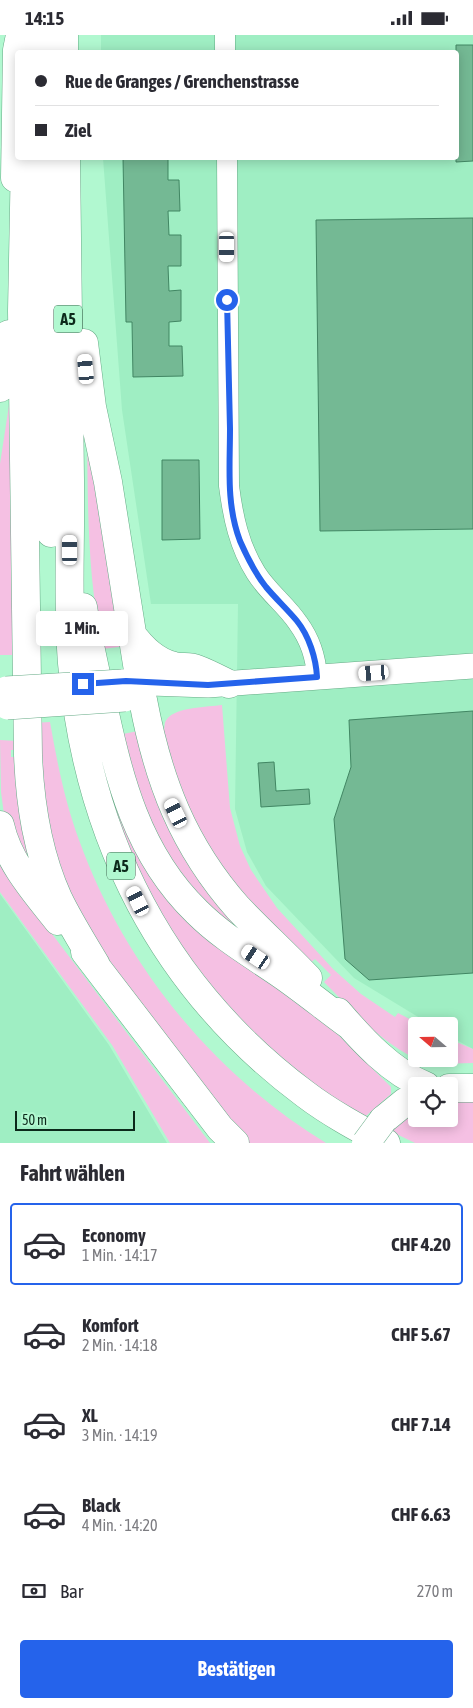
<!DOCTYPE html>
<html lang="de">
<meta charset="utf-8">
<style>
body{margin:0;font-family:"Asap Condensed",sans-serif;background:#f2f2f3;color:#2b2b33;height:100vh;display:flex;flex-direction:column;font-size:19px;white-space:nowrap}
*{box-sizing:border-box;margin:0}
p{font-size:16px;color:#7c7c81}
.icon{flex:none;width:28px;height:28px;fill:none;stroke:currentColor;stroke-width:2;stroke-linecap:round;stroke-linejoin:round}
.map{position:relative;height:1108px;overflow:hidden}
.panel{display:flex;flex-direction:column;background:#fff;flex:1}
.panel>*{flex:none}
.banner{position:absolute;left:15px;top:15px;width:444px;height:110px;border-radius:5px;box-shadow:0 2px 12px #0003;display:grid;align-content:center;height:110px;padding:0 20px;background:#fff}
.needle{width:32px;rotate:290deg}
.fabs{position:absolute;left:408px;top:982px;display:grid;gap:10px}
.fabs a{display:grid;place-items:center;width:50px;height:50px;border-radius:5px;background:#fff;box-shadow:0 2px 12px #0003;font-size:25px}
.scale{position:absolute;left:15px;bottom:12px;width:120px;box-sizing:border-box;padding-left:5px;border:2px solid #0c291b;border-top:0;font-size:14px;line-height:18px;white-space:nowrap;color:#0c291b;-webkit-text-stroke:4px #b1f8d0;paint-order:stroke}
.end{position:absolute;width:22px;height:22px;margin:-11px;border:6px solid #2563eb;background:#fff;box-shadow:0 0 0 2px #fff}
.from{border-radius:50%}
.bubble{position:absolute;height:35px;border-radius:5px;background:#fff;box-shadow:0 2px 12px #0003;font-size:16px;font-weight:700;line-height:35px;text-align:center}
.car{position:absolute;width:15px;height:30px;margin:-15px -8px;border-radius:6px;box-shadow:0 0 4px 1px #0007;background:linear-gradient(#fff 24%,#345 0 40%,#fff 0 76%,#345 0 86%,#fff 0)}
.banner b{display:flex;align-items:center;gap:18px;height:48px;font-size:19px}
.banner b+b{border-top:1px solid #e1e1e2}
.banner i{width:12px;height:12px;background:#2b2b33}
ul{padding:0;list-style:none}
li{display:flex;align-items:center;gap:15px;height:82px;margin:0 10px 8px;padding:0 10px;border:2px solid transparent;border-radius:5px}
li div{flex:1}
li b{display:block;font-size:19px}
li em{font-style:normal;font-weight:700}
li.current{border-color:#2563eb}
li>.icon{width:45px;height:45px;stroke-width:1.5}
h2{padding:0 20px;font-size:22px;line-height:60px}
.pay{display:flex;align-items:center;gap:12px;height:55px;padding:0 20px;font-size:19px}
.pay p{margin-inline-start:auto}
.cta{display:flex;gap:10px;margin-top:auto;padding:10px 20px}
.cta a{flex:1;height:58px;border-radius:5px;background:#2563eb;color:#fff;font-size:20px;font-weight:700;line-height:58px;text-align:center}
.status{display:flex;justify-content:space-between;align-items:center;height:35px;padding:0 25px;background:#fff;direction:ltr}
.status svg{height:14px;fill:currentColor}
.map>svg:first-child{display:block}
.built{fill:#9feec3}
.green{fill:#f5c0e3}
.building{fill:#74b994;stroke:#418663}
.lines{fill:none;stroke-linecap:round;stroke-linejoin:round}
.minor-casing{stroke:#66ab86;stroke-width:21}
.major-casing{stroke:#66ab86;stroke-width:26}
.highway-casing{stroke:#66ab86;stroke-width:29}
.minor{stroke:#fff;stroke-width:20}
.major{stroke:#fff;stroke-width:25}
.highway{stroke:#fff;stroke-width:28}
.major-bridge-casing{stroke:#66ab86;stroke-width:26;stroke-linecap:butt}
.highway-bridge-casing{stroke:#66ab86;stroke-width:29;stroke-linecap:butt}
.major-bridge{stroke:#fff;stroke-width:25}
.highway-bridge{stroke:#fff;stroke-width:28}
.route{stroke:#2563eb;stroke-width:6}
.labels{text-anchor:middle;stroke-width:5;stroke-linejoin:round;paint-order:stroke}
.shield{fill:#b1f8d0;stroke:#3e6751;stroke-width:1}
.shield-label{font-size:16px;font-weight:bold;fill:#0c291b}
</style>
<div class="status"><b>14:15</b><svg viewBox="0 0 49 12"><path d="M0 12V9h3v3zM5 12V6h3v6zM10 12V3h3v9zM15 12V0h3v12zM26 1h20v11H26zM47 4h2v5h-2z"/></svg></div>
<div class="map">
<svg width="473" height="1108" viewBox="0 0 473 1108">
<rect width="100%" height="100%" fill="#b1f8d0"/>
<path class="built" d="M101,0H473V1014L449,1001V991H433L354,943L266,851L247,817L235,774L238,569H151L122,375L103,123L456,122V18L101,17Z
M0,859L109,1010L167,1108H0Z"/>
<path class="green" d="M9,370L14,620H0V429Z
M87,398L126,611L103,614C87,542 88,471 87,398Z
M222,670L230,773L240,811L251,835L277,873L333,934L361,959L395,982L398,978L423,991H416V1024C377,1004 355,978 324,947L331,940L315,924L308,930L250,870L193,790L159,696L164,695C165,691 164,687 167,684C176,672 208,672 222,670Z
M50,687C57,727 65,767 79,805C124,930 213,1039 326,1108H245L100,918L54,836L34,688Z
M138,696L258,909L222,882L192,854L167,820L145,778L123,699Z
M0,705L16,706V715H11V722H16L37,842L5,787L1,757Z
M98,718L134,798L391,1052V1059L367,1080L364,1082C276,1033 203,955 154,867C128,821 112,770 98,718Z
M0,825L37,879L210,1108H170L112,1010L0,857Z
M449,1004L473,1014V1028L436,1029L416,1024H449Z
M449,1064H473V1108H415L388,1095L416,1074V1084H449Z"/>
<path class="building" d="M456,10H473V126L456,127Z
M123,122H168V145H179L180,176H168L169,200H181V231H168L169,256L181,255V286L169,287V311H182L183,341L133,342L132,287H126Z
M473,183V494L320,496L316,185Z
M162,425H199L200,504L162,505Z
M473,676V938L369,945L345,924L334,784L351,732L349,685Z
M274,727L276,756L309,754L310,769L261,772L258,728Z"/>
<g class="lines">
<defs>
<path id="minor" d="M225,0V18
M227,122L229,451C233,482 239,511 256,538C268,557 286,570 298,588C309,603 316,623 317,642"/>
<path id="major" d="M122,647L208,650L473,631"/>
<path id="highway" d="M45,0V18
M64,0V18
M25,122L22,276L28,720C30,769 37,817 58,863C69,886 83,908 96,930
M46,122L51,498
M66,122C67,230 69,337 70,445C71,506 67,567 72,628C87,803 163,953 305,1059C330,1078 358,1093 386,1108
M15,143L17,15L20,0
M84,308L92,372L108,447L140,648
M0,353L9,299
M83,572C88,604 95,635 102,665C119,744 137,819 197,877C222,902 253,920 282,940C305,956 327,974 349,990
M131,598C141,612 156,627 174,631C182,633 189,631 197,634C208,638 219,644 229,649
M143,665C158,745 183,811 238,873C261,897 285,919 308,943
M0,790C8,827 35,857 58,886
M85,917L220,1093L235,1108
M338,977C362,1005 391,1037 426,1051
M449,1053H473
M383,1085L405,1067L416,1061"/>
</defs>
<use href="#minor" class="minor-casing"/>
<use href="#major" class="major-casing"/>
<use href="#highway" class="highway-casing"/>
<use href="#minor" class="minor"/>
<use href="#major" class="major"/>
<use href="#highway" class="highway"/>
<defs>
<path id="major-bridge" d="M6,654L122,647
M7,672L125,664"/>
<path id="highway-bridge" d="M366,1108L383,1085"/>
</defs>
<use href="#major-bridge" class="major-bridge-casing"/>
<use href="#highway-bridge" class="highway-bridge-casing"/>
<use href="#major-bridge" class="major-bridge"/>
<use href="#highway-bridge" class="highway-bridge"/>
</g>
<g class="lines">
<path class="route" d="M83,649L126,646L208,650L317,642C316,623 309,601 297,586C287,574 276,564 266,552C255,538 247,522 240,506C226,469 230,432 230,394C229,351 228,308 227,265"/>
</g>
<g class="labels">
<g class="shield">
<rect x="54" y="270.5" width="28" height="27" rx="4"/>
<rect x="107" y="817.5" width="28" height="27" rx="4"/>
</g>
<g class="shield-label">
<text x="68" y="290">A5</text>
<text x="121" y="837">A5</text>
</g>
</g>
</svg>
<div class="fabs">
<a><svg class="needle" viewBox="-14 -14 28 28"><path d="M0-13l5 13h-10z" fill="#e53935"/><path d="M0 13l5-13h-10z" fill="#7c7c81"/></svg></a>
<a><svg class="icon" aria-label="locate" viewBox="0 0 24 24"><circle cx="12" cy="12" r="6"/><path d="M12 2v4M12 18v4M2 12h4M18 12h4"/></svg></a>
</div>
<div class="scale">50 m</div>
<i class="end from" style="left:227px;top:265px"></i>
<i class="end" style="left:83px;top:649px"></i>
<div class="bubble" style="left:36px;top:576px;width:92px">1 Min.</div>
<i class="car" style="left:227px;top:212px;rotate:180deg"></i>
<i class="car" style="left:86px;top:334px;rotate:355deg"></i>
<i class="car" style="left:70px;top:515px;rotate:0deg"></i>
<i class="car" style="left:374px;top:638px;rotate:266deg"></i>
<i class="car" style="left:176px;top:778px;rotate:334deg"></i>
<i class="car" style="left:138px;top:866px;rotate:334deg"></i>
<i class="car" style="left:256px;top:922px;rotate:304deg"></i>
<div class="banner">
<b><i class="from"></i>Rue de Granges / Grenchenstrasse</b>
<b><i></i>Ziel</b>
</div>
</div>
<section class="panel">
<h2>Fahrt wählen</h2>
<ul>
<li class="current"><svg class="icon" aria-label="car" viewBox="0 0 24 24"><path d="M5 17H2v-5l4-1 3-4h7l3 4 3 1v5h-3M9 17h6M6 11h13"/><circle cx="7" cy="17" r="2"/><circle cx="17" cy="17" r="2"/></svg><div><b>Economy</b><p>1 Min. · 14:17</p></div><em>CHF 4.20</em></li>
<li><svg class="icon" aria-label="car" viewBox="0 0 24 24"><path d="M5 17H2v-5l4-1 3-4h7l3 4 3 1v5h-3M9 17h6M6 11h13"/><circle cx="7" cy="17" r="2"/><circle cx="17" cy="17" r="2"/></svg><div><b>Komfort</b><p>2 Min. · 14:18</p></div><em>CHF 5.67</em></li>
<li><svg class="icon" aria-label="car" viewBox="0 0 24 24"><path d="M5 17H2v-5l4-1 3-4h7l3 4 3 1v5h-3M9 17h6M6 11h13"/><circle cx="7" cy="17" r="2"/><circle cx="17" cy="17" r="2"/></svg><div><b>XL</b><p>3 Min. · 14:19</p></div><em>CHF 7.14</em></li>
<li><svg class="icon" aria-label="car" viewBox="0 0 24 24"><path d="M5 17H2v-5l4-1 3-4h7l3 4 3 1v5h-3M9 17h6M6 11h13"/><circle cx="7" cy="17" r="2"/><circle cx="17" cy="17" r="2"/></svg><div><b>Black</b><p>4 Min. · 14:20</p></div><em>CHF 6.63</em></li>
</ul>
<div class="pay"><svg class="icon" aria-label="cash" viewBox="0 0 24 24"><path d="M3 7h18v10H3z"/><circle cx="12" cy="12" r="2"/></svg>Bar<p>270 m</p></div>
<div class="cta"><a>Bestätigen</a></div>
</section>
